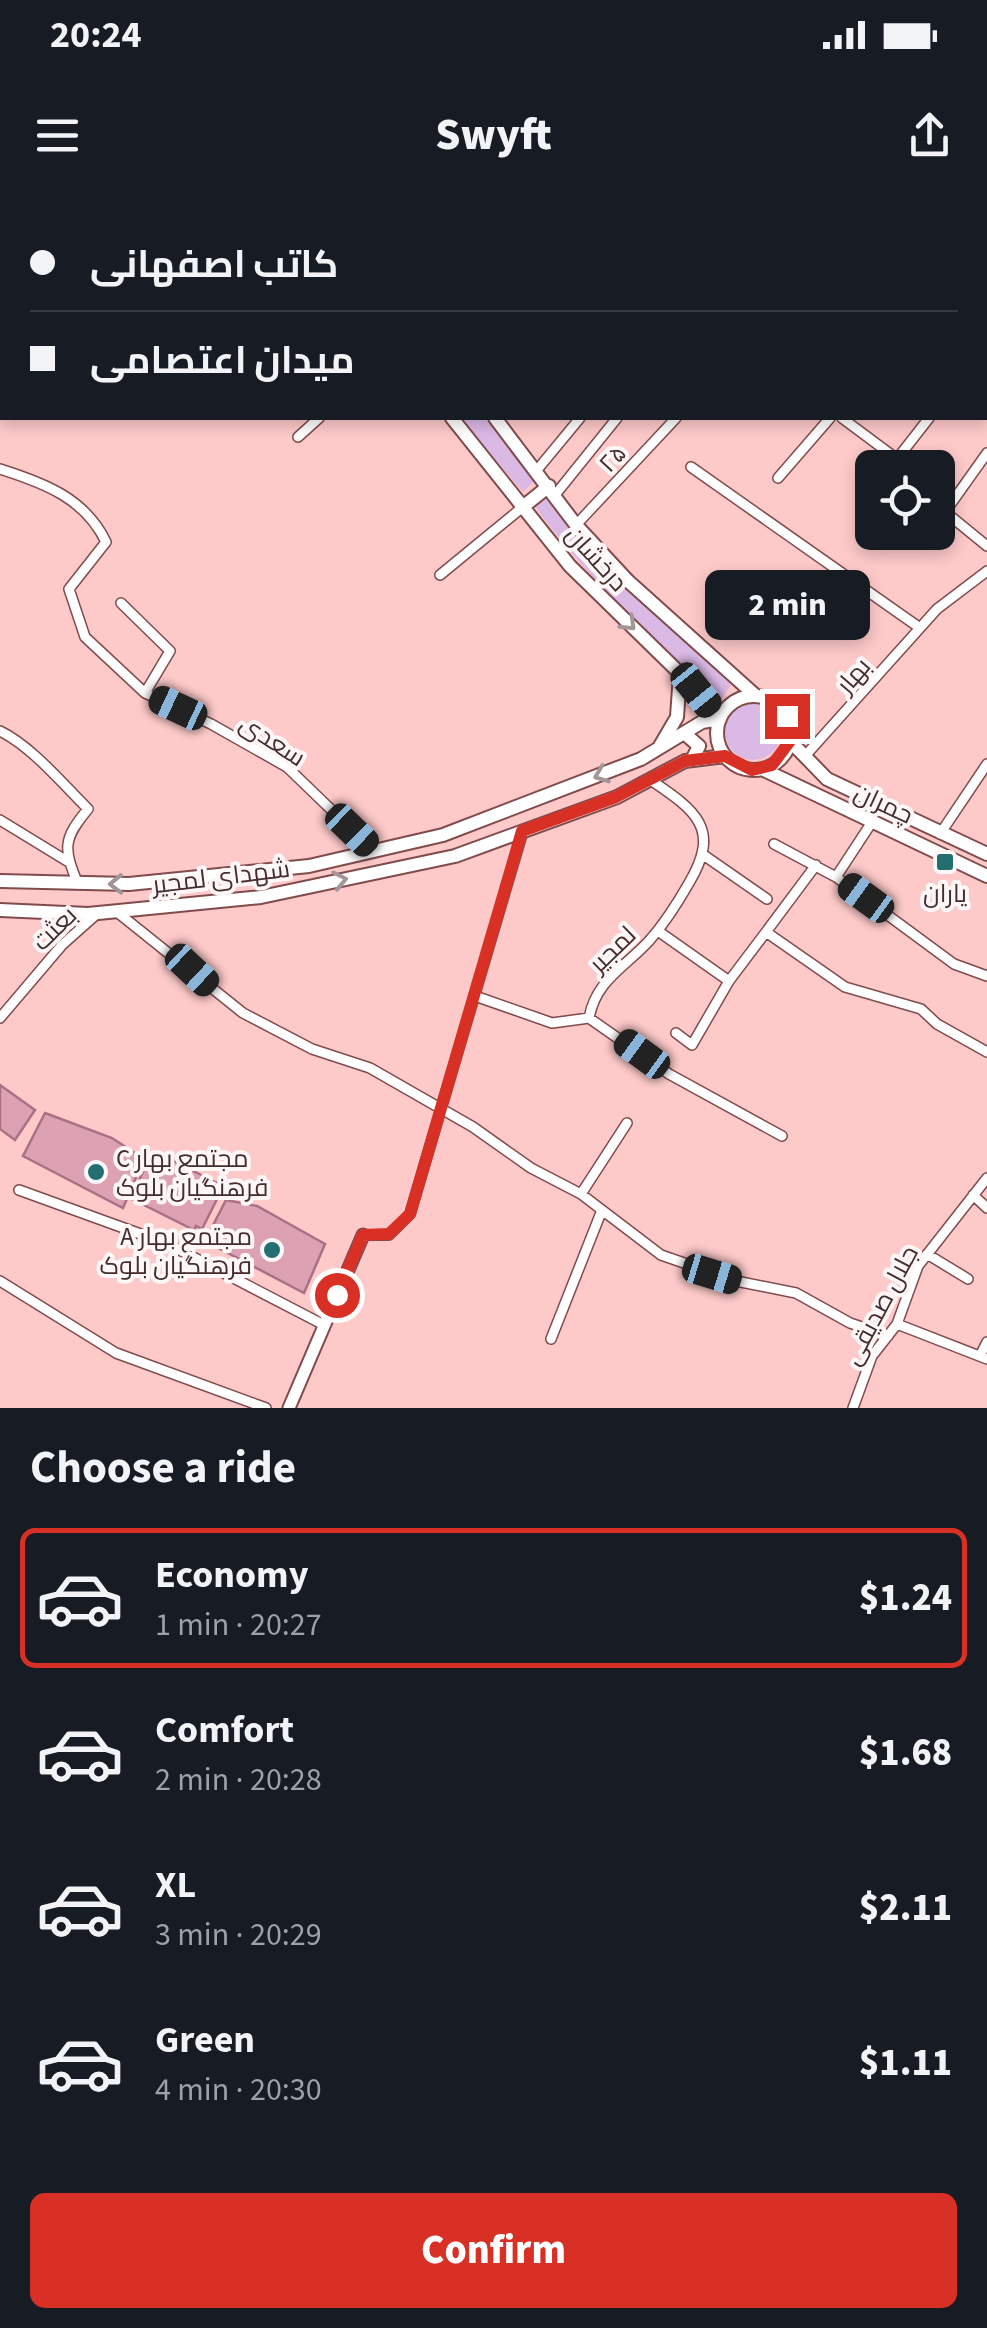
<!DOCTYPE html>
<meta charset="utf-8">
<style>
body{margin:0;font-family:"Source Sans 3",Cairo,sans-serif;background:#20242c;color:#f1f3f6;height:100vh;display:flex;flex-direction:column;font-size:38px;white-space:nowrap}
*{box-sizing:border-box;margin:0}
p{font-size:32px;color:#9ea1a6}
.icon{flex:none;width:55px;height:55px;fill:none;stroke:currentColor;stroke-width:2;stroke-linecap:round;stroke-linejoin:round}
.map{position:relative;height:1208px;overflow:hidden}
.drawer{display:flex;flex-direction:column;background:#171b24;flex:1}
.drawer>*{flex:none}
.banner{position:absolute;left:0px;top:0px;width:988px;height:220px;box-shadow:0 5px 15px #0003;display:grid;align-content:center;height:220px;padding:0 30px;background:#171b24}
.fabs{position:absolute;left:855px;top:250px;display:grid;gap:20px}
.fabs a{display:grid;place-items:center;width:100px;height:100px;border-radius:15px;background:#171b24;box-shadow:0 5px 15px #0003;font-size:50px}
.end{position:absolute;width:45px;height:45px;margin:-22px;border:12px solid #d93025;background:#fff;box-shadow:0 0 0 5px #fff}
.from{border-radius:50%}
.bubble{position:absolute;height:70px;border-radius:15px;background:#171b24;box-shadow:0 5px 15px #0003;font-size:32px;font-weight:800;line-height:70px;text-align:center}
.car{position:absolute;width:30px;height:60px;margin:-30px -15px;border-radius:12px;box-shadow:0 0 8px 2px #0007;background:linear-gradient(#222 24%,#8ab4d8 0 40%,#222 0 76%,#8ab4d8 0 86%,#222 0)}
.banner b{display:flex;align-items:center;gap:35px;height:95px;font-size:38px}
.banner b+b{border-top:2px solid #363941}
.banner i{width:25px;height:25px;background:#f1f3f6}
ul{padding:0;list-style:none}
li{display:flex;align-items:center;gap:30px;height:140px;margin:0 20px 15px;padding:0 10px;border:5px solid transparent;border-radius:15px}
li div{flex:1}
li b{display:block;font-size:38px}
li em{font-style:normal;font-weight:800}
li.selected{border-color:#d93025}
li>.icon{width:90px;height:90px;stroke-width:1.5}
h2{padding:0 30px;font-size:45px;line-height:120px}
.action{display:flex;gap:20px;margin-top:auto;padding:20px 30px}
.action a{flex:1;height:115px;border-radius:15px;background:#d93025;color:#fff;font-size:40px;font-weight:800;line-height:115px;text-align:center}
.status{display:flex;justify-content:space-between;align-items:center;height:70px;padding:0 50px;background:#171b24;direction:ltr}
.status svg{height:28px;fill:currentColor}
header{display:flex;justify-content:space-between;align-items:center;height:130px;padding:0 30px;background:#171b24;font-size:45px;font-weight:800}
.map>svg:first-child{display:block}
.green{fill:#dbb9e5}
.building{fill:#dca1b3;stroke:#a97183;stroke-width:2.5}
.lines{fill:none;stroke-linecap:round;stroke-linejoin:round}
.minor-casing{stroke:#814b4c;stroke-width:12}
.tertiary-casing{stroke:#814b4c;stroke-width:15}
.secondary-casing{stroke:#814b4c;stroke-width:16}
.minor{stroke:#fff;stroke-width:9}
.tertiary{stroke:#fff;stroke-width:11}
.secondary{stroke:#fff;stroke-width:12}
.oneway{stroke:#a29696}
.route{stroke:#d93025;stroke-width:12}
.poi-dot{fill:#226e71;stroke:#fef7f7;stroke-width:4}
.labels{text-anchor:middle;stroke-width:8;stroke-linejoin:round;paint-order:stroke}
.street-label{font-size:25px;fill:#452c2d;stroke:#fef7f7}
.poi-label{font-size:25px;fill:#452c2d;stroke:#fef7f7}
</style>
<div class="status"><b>20:24</b><svg viewBox="0 0 49 12"><path d="M0 12V9h3v3zM5 12V6h3v6zM10 12V3h3v9zM15 12V0h3v12zM26 1h20v11H26zM47 4h2v5h-2z"/></svg></div>
<header><svg class="icon" aria-label="menu" viewBox="0 0 24 24"><path d="M4 6h16M4 12h16M4 18h16"/></svg>Swyft<svg class="icon" aria-label="share" viewBox="0 0 24 24"><path d="M12 15V3M7 8l5-5 5 5M5 13v7h14v-7"/></svg></header>
<div class="map">
<svg width="987" height="1208" viewBox="0 0 987 1208">
<rect width="100%" height="100%" fill="#fdc9c9"/>
<path class="green" d="M460,218H487L536,279L523,292Z
M551,296L632,395L723,472L731,485L718,504C704,493 695,476 682,464C629,413 577,367 535,306Z
M725 532a28 28 0 1 1 56 0a28 28 0 1 1-56 0Z"/>
<path class="building" d="M0,885L35,910L15,940L0,929Z
M45,913L112,938L144,959L123,1008L23,956Z
M158,953L217,983L215,988L221,991L202,1029L196,1026L194,1030L130,998L151,956L156,958Z
M226,1000L257,1006L325,1044L304,1093L205,1041Z"/>
<g class="lines">
<defs>
<path id="minor" d="M582,0L585,2
M666,0L669,2
M797,0L800,2
M391,2L394,0
M738,2L741,0
M985,13L987,11
M985,85L987,87
M985,146L987,143
M842,218L897,259L901,268
M298,237L319,218
M897,259L929,218
M691,267L920,428
M0,269C44,283 85,298 106,342L69,389L85,437L145,493L211,524L287,567L374,651
M537,270L580,218
M778,278L830,218
M555,295L617,218
M938,306L987,346
M945,312L987,253
M576,325L676,218
M440,375L524,306
M121,403L170,451L145,493
M0,531C31,546 62,583 88,609C63,639 63,648 78,684
M805,556L937,409L987,371
M649,579C697,611 721,629 689,683C677,704 665,723 649,741C624,768 596,780 589,818L669,874L782,936
M0,620L67,661
M940,634L987,564
M774,644L836,677L954,764L987,776
M705,656L767,699
M836,677L872,622
M117,712L243,813L312,849L370,868L473,927L531,968L581,994L661,1055L736,1081L796,1093L850,1123L888,1136
M658,731L729,781
M766,732L816,665
M475,796L552,823L589,818
M0,818L62,745L98,713
M676,833L692,845L729,781L766,732L845,787L921,809L937,824L987,852
M19,990L168,1044L324,1125
M581,994L627,923
M973,995L987,1008
M363,1035H389L410,1014L523,631
M927,1054L968,1079
M0,1081L116,1153L266,1208
M897,1124L987,1159
M551,1139L602,1010
M980,1156L987,1142
M853,1208L872,1156L897,1124L918,1066L987,978"/>
<path id="tertiary" d="M289,1208L363,1035"/>
<path id="secondary" d="M271,0L273,2
M309,0L310,2
M452,218L570,366L696,489L720,519
M495,218L576,325L628,381L756,496
M524,306L549,286
M717 533a37 37 0 1 1 74 0a37 37 0 1 1-74 0Z
M684,533L699,546L692,560
M790,541L827,579L987,654
M660,546L677,517L680,474
M762,569L987,676
M0,681L129,684L309,666L443,635L641,559L702,522L720,519
M0,710L88,714L261,697L455,656L617,597L685,561L725,556"/>
</defs>
<use href="#minor" class="minor-casing"/>
<use href="#tertiary" class="tertiary-casing"/>
<use href="#secondary" class="secondary-casing"/>
<use href="#minor" class="minor"/>
<use href="#tertiary" class="tertiary"/>
<use href="#secondary" class="secondary"/>
</g>
<defs><path id="oneway-chevron" d="M-2-3.5L2.5 0L-2 3.5" fill="none" stroke-width="1.6" stroke-linecap="round" stroke-linejoin="round" transform="scale(2.5)"/></defs>
<g class="oneway">
<use href="#oneway-chevron" transform="translate(629 424) rotate(44)"/>
<use href="#oneway-chevron" transform="translate(601 575) rotate(159)"/>
<use href="#oneway-chevron" transform="translate(340 680) rotate(-12)"/>
<use href="#oneway-chevron" transform="translate(116 684) rotate(179)"/>
</g>
<g class="lines">
<path class="route" d="M337,1095L363,1035L389,1034L410,1014L522,631L616,597L685,561L725,556L752,570L772,565L790,541L787,516"/>
</g>
<g class="poi-dot">
<rect x="935" y="652" width="20" height="20" rx="5"/>
<circle cx="96" cy="972" r="10"/>
<circle cx="272" cy="1050" r="10"/>
</g>
<g class="labels">
<g class="street-label">
<text transform="translate(612 258) rotate(-47)" y="9">۲۵</text>
<text transform="translate(597 358) rotate(48)" y="9">درخشان</text>
<text transform="translate(853 475) rotate(-49)" y="9">بهار</text>
<text transform="translate(273 540) rotate(33)" y="9">سعدی</text>
<text transform="translate(884 603) rotate(25)" y="9">چمران</text>
<text transform="translate(221 676) rotate(-7)" y="9">شهدای لمجیر</text>
<text transform="translate(54 728) rotate(-44)" y="9">بعثت</text>
<text transform="translate(612 749) rotate(-44)" y="9">لمجیر</text>
<text transform="translate(880 1105) rotate(-62)" y="9">جلال صدیقی</text>
</g>
<g class="poi-label">
<text x="945" y="702">یاران</text>
<text x="116" y="967" text-anchor="start">C مجتمع بهار<tspan x="116" dy="29">فرهنگیان بلوک</tspan></text>
<text x="252" y="1045" text-anchor="end">A مجتمع بهار<tspan x="252" dy="29">فرهنگیان بلوک</tspan></text>
</g>
</g>
</svg>
<div class="fabs">
<a><svg class="icon" aria-label="locate" viewBox="0 0 24 24"><circle cx="12" cy="12" r="6"/><path d="M12 2v4M12 18v4M2 12h4M18 12h4"/></svg></a>
</div>
<i class="end from" style="left:337px;top:1095px"></i>
<i class="end" style="left:787px;top:516px"></i>
<div class="bubble" style="left:705px;top:370px;width:165px">2 min</div>
<i class="car" style="left:696px;top:490px;rotate:141deg"></i>
<i class="car" style="left:178px;top:508px;rotate:295deg"></i>
<i class="car" style="left:352px;top:630px;rotate:134deg"></i>
<i class="car" style="left:866px;top:698px;rotate:306deg"></i>
<i class="car" style="left:192px;top:770px;rotate:133deg"></i>
<i class="car" style="left:642px;top:854px;rotate:306deg"></i>
<i class="car" style="left:712px;top:1074px;rotate:107deg"></i>
<div class="banner">
<b><i class="from"></i>کاتب اصفهانی</b>
<b><i></i>میدان اعتصامی</b>
</div>
</div>
<section class="drawer">
<h2>Choose a ride</h2>
<ul>
<li class="selected"><svg class="icon" aria-label="car" viewBox="0 0 24 24"><path d="M5 17H2v-5l4-1 3-4h7l3 4 3 1v5h-3M9 17h6M6 11h13"/><circle cx="7" cy="17" r="2"/><circle cx="17" cy="17" r="2"/></svg><div><b>Economy</b><p>1 min · 20:27</p></div><em>$1.24</em></li>
<li><svg class="icon" aria-label="car" viewBox="0 0 24 24"><path d="M5 17H2v-5l4-1 3-4h7l3 4 3 1v5h-3M9 17h6M6 11h13"/><circle cx="7" cy="17" r="2"/><circle cx="17" cy="17" r="2"/></svg><div><b>Comfort</b><p>2 min · 20:28</p></div><em>$1.68</em></li>
<li><svg class="icon" aria-label="car" viewBox="0 0 24 24"><path d="M5 17H2v-5l4-1 3-4h7l3 4 3 1v5h-3M9 17h6M6 11h13"/><circle cx="7" cy="17" r="2"/><circle cx="17" cy="17" r="2"/></svg><div><b>XL</b><p>3 min · 20:29</p></div><em>$2.11</em></li>
<li><svg class="icon" aria-label="car" viewBox="0 0 24 24"><path d="M5 17H2v-5l4-1 3-4h7l3 4 3 1v5h-3M9 17h6M6 11h13"/><circle cx="7" cy="17" r="2"/><circle cx="17" cy="17" r="2"/></svg><div><b>Green</b><p>4 min · 20:30</p></div><em>$1.11</em></li>
</ul>
<div class="action"><a>Confirm</a></div>
</section>
